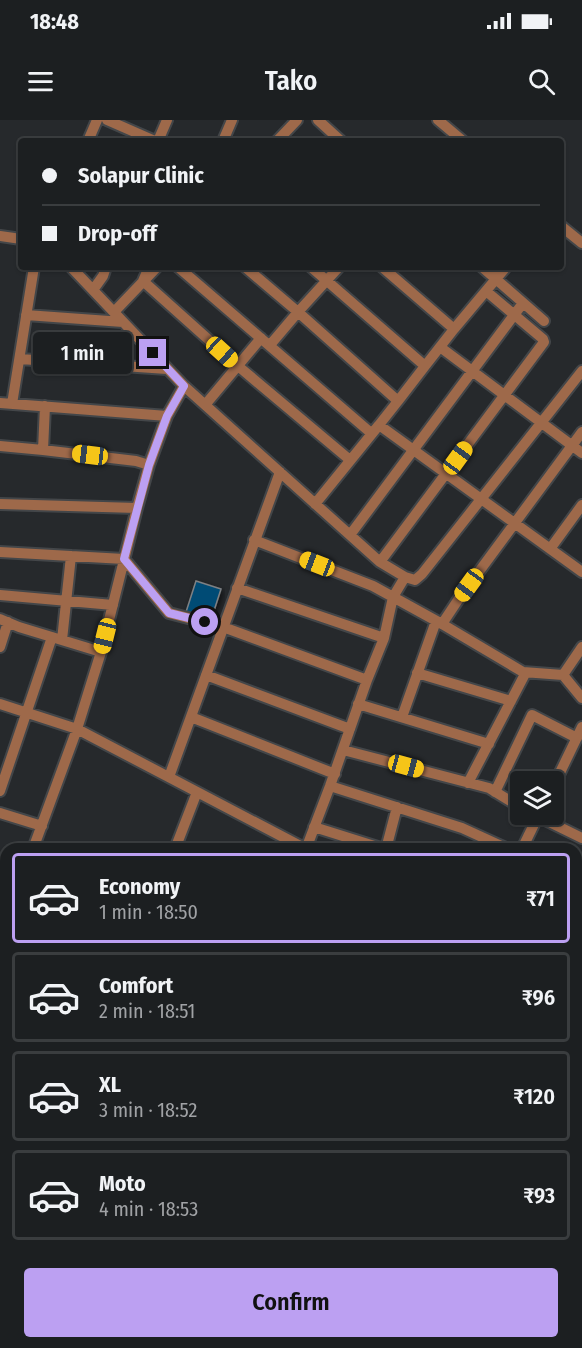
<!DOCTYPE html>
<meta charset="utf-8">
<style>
body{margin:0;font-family:"Fira Sans Condensed",sans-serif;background:#292c2e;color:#f1f3f6;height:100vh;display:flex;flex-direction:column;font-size:22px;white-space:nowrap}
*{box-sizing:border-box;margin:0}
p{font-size:20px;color:#a0a2a5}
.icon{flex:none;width:33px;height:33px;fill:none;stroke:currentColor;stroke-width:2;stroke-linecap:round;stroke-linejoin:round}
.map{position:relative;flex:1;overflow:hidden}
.details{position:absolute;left:0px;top:723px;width:582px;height:506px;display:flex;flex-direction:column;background:#1c1f21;border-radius:18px 18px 0 0;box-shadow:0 2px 4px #0004,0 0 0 2px #3a3d3f}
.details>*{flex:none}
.top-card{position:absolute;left:18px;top:18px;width:546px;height:132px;border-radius:6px;box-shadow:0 2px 4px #0004,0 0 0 2px #3a3d3f;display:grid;align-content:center;height:132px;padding:0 24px;background:#1c1f21}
.controls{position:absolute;left:510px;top:651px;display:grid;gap:12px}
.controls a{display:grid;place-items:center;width:54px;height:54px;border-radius:6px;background:#1c1f21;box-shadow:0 2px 4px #0004,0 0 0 2px #3a3d3f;font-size:30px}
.end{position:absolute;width:27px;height:27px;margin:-14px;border:8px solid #bca0f2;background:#111;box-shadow:0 0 0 3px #111}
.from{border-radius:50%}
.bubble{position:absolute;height:42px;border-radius:6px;background:#1c1f21;box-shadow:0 2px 4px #0004,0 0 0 2px #3a3d3f;font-size:20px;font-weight:600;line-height:42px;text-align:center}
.car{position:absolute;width:18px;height:36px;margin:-18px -9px;border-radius:8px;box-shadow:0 0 4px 2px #0007;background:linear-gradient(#f5c518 24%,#345 0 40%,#f5c518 0 76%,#345 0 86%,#f5c518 0)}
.top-card b{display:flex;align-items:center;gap:21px;height:57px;font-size:22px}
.top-card b+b{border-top:2px solid #3a3d3f}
.top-card i{width:15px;height:15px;background:#f1f3f6}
ul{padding:10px 0 0;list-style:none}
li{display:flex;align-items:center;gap:18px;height:90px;margin:0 12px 9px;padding:0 12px;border:3px solid #3a3d3f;border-radius:6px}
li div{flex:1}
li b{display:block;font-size:22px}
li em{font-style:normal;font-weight:600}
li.selected{border-color:#bca0f2}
li>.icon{width:54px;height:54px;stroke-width:1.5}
.button{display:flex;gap:12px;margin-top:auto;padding:12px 24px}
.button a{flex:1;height:69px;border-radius:6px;background:#bca0f2;color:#111;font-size:24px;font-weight:600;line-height:69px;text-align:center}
.status{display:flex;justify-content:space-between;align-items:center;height:42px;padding:0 30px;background:#1c1f21;direction:ltr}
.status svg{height:16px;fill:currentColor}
header{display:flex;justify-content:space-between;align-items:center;height:78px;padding:0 24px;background:#1c1f21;font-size:27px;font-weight:600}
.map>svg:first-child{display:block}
.building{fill:#004b75;stroke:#7e8184;stroke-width:1.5;filter:url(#shadow)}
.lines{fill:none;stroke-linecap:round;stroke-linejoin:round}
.street-casing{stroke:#434649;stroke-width:14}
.street{stroke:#9e694a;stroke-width:10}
.route{stroke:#bca0f2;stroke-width:8}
</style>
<div class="status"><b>18:48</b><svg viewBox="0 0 49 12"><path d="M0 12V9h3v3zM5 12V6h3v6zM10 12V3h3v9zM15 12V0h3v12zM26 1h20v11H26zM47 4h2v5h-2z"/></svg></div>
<header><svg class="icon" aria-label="menu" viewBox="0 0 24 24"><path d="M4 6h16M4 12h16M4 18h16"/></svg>Tako<svg class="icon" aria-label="search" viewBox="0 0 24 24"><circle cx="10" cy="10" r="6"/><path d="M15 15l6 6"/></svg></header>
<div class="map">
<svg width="582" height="1228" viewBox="0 0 582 1228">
<defs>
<filter id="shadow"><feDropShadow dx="2" dy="3" stdDeviation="3" flood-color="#0009"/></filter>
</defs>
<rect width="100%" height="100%" fill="#26292c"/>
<path class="building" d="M196,461L221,469L211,500L186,492Z"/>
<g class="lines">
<defs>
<path id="street" d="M107,0L155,21
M318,0L341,21
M438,0L463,21
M88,21L97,0
M158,21L167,0
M223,21L232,0
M277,21L297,0
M561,106L582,123
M0,116L21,119
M71,147L184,266L380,442L405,457L415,460L422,454L582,251
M149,147L143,161L238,246L350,340
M178,147L371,313
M245,147L298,192L398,281L379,305
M311,147L425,246L454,209L506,147
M382,147L454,209
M482,147L544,201
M93,170L103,156L106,147
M114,192L157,147
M26,195L123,202
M270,225L298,192L339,147
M440,227L582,333
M20,239L167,249
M398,281L425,246
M0,283L167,296L184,266
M12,284L34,147
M205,285L261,218
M0,326L43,330L136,341L149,345
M43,330L45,286
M0,384L137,388
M315,384L379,305L582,452
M350,415L523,183
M254,420L373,466L442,504L523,552L563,555
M550,429L582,385
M0,432L124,439L169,493L223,507L367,560
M380,442L544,222L543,219L486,171
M237,468L384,518
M0,475L113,485
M0,499L19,507L101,532
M442,504L458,480L582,312
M62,520L71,436
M0,527L8,502
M417,553L511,581
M206,555L350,609
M563,555L582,527
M563,555L582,578
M0,584L77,609L306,729L330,666L367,560L384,518L393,477L405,457
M358,584L489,624
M191,597L335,654
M402,597L436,501
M343,630L489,668L520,687
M169,657L280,352
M468,663L525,554
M554,665L582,607
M330,666L462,708L508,729
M0,671L52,517
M495,672L532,595L577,618
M0,693L42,706
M533,694L582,718
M314,707L384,729
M33,729L77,609L101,532L137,388L149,345L167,296
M175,729L197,672
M386,729L397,687
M522,729L539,694
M576,766L582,754
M0,818L6,802
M0,878L6,880
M0,943L6,945
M0,1021L6,1001
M0,1031L6,1034
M0,1082L6,1084
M0,1127L6,1129
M0,1173L6,1176
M0,1222L17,1228
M201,1222L217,1228
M113,1228L115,1222
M233,1228L235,1222
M369,1228L372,1222"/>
</defs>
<use href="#street" class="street-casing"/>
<use href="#street" class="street"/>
</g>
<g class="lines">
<path class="route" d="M153,233L184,266L167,296L149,345L124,439L169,493L205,502"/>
</g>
</svg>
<div class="controls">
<a><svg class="icon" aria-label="layers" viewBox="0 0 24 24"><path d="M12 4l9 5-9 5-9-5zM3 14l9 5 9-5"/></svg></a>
</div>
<i class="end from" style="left:205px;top:502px"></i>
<i class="end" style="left:153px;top:233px"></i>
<div class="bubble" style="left:33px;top:212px;width:99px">1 min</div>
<i class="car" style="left:222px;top:232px;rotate:132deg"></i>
<i class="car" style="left:90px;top:335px;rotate:277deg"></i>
<i class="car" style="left:458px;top:338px;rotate:36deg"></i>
<i class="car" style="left:317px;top:444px;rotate:291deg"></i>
<i class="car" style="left:469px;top:465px;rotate:216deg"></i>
<i class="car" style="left:105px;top:516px;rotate:194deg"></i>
<i class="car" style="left:406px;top:646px;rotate:105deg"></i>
<div class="top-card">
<b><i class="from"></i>Solapur Clinic</b>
<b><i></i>Drop-off</b>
</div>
<section class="details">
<ul>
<li class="selected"><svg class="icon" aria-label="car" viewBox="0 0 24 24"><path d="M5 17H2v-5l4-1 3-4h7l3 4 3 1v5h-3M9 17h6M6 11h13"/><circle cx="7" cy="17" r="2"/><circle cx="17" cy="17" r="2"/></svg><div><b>Economy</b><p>1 min · 18:50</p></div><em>₹71</em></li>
<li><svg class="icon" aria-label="car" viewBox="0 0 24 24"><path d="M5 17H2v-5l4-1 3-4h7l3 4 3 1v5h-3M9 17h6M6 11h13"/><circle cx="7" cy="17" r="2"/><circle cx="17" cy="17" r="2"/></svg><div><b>Comfort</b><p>2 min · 18:51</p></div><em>₹96</em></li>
<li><svg class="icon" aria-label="car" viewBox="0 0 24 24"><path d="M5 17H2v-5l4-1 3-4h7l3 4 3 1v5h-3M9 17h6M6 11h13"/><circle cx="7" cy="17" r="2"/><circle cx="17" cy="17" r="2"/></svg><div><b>XL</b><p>3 min · 18:52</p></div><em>₹120</em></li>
<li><svg class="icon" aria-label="car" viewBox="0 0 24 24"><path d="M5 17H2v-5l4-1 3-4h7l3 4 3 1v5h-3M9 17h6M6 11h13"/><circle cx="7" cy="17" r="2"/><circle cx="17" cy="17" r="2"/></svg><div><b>Moto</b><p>4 min · 18:53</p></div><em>₹93</em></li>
</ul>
<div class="button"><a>Confirm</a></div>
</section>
</div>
